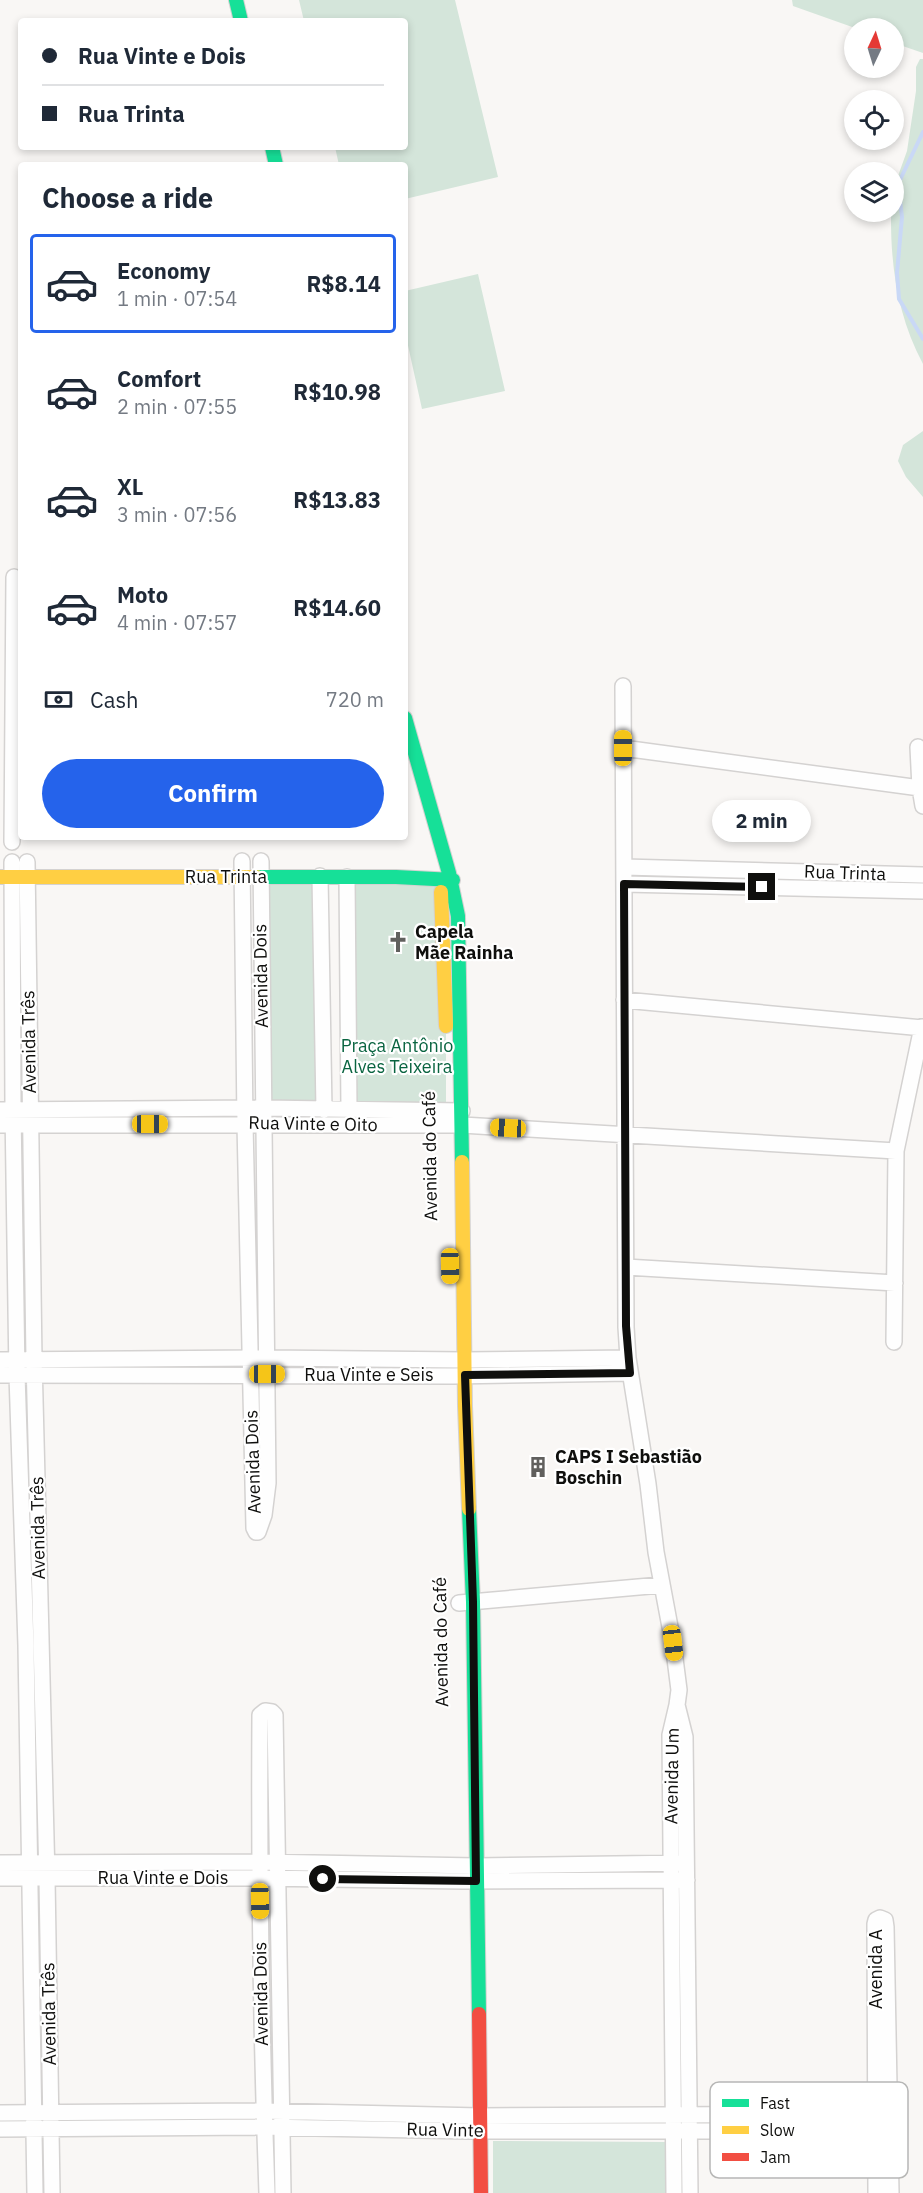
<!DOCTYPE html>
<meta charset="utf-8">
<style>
body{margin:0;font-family:"IBM Plex Sans",sans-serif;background:#f6f6f7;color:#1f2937;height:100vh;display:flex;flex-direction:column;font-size:22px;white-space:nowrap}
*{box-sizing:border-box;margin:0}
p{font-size:20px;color:#747a83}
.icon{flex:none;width:33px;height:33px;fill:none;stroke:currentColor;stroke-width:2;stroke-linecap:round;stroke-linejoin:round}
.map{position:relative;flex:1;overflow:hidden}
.drawer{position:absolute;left:18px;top:162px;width:390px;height:678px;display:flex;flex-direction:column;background:#fff;border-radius:6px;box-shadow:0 3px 9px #0003}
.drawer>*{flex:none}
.banner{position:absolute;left:18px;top:18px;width:390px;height:132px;border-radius:6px;box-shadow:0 3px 9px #0003;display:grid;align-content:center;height:132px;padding:0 24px;background:#fff}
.needle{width:39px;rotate:4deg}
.controls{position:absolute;left:844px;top:18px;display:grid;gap:12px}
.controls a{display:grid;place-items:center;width:60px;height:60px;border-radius:50%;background:#fff;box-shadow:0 3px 9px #0003;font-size:30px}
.end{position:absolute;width:27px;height:27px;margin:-14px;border:8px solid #0f0f0d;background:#fff;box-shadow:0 0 0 3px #fff}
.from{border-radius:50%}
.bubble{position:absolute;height:42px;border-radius:21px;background:#fff;box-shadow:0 3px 9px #0003;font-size:20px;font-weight:800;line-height:42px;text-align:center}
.car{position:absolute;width:18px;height:36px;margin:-18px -9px;border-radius:8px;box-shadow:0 0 4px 2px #0007;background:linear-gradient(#f5c518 24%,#345 0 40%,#f5c518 0 76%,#345 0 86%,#f5c518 0)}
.banner b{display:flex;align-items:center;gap:21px;height:57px;font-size:22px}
.banner b+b{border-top:2px solid #e0e1e3}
.banner i{width:15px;height:15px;background:#1f2937}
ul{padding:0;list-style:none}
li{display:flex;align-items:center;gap:18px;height:99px;margin:0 12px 9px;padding:0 12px;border:3px solid transparent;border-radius:6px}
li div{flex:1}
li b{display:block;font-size:22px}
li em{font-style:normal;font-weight:800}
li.current{border-color:#2563eb}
li>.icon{width:54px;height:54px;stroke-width:1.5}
h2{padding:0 24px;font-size:27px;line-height:72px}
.pay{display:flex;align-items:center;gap:15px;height:66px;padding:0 24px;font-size:22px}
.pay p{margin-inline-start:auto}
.action{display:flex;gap:12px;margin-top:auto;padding:12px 24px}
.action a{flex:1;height:69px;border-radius:36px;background:#2563eb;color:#fff;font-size:24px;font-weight:800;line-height:69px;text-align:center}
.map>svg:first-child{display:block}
.green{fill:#d4e5da}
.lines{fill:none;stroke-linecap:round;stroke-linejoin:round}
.stream{stroke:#c9d8f6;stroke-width:4}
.street-casing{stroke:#d4d2d1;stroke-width:18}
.fast-casing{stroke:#d4d2d1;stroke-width:16}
.slow-casing{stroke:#d4d2d1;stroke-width:16}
.jam-casing{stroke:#d4d2d1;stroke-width:16}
.street{stroke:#fefefe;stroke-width:15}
.fast{stroke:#16e098;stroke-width:14}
.slow{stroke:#ffcf43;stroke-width:14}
.jam{stroke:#f24e42;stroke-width:14}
.route{stroke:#0f0f0d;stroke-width:8}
.labels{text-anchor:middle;stroke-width:4.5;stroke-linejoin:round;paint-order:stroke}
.street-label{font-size:18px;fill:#0f0f0d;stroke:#fff}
.poi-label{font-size:18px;font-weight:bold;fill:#0f0f0d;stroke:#fff;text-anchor:start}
.park-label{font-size:18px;fill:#096440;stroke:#fff}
.key{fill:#fff;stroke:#b7b7b6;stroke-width:1.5}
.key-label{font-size:16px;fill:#0f0f0d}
</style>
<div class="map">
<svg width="923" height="2193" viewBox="0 0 923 2193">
<rect width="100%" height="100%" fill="#f9f7f5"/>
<path class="green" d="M299,0H455L498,177L405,199V165H339L335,147H405V21H304Z
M792,0H923V53L894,43V28H855L793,6Z
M920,59H923V364C899,319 891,271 891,220V212H894V187L907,151L916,91V67Z
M478,274L505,391L422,409L405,332V291Z
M923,431V497L906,477L898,461L903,445Z
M260,876H320L324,1110L263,1108Z
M347,877L439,878L446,1006V1111L349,1110Z
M493,2141L665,2142L666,2193H493Z"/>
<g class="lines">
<path class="stream" d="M923,132L898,184L902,217L897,273L899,299L923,339"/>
<defs>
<path id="street" d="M623,686L626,1327L628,1358L648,1484L656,1552L673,1643L679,1690L677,1705L670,1735L674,2193
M918,747L920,788L923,806
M623,748L920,788
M12,842L14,577
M242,861L245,1124L254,1528L256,1532H258
M12,862L13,1110L17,1375L26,1646L35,2193
M27,862L34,1360L47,1878L52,2193
M624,867L923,875
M320,876L324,1110
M347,877L349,1110
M624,884L923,891
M624,1000L923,1028
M0,1110L263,1108L462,1111
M0,1125H462L896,1151
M626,1267L895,1283
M894,1342L896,1151L922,1027
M0,1360L266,1358L465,1360L628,1358
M0,1375L453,1376L630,1373
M258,1532L264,1515L268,1483L261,861
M459,1603L661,1585
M677,1705L685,1737L690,2193
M0,1863L259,1862L476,1866L686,1863
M0,1878H260L464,1881L687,1880
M0,2113L263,2111L480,2116L890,2114
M0,2129L264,2127L469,2131H890
M267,2193C261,2034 259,1875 260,1715L265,1711L272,1712L275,1715L283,2193
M876,2193L875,1924L876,1920L880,1918L885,1920L886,1927L891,2193"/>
<path id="fast" d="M236,0L241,21
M272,147L276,165
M405,718L449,873L458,916L462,1162
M257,877H396L453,880
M469,1509L473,1602L479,2014"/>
<path id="slow" d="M0,877H257
M441,892L446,1026
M462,1162L465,1406L469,1509"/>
<path id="jam" d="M479,2014L481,2193"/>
</defs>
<use href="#street" class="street-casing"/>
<use href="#fast" class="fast-casing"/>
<use href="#slow" class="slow-casing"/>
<use href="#jam" class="jam-casing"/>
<use href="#street" class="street"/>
<use href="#fast" class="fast"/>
<use href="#slow" class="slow"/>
<use href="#jam" class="jam"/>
</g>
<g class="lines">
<path class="route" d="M323,1879L476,1881L473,1602L465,1375L630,1373L626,1326L624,884L762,887"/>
</g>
<defs>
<symbol id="church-bare" viewBox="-9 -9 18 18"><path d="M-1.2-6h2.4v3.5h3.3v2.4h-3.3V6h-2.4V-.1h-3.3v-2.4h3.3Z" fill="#61605e" stroke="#fff" stroke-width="2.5" paint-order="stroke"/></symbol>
<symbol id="building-bare" viewBox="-9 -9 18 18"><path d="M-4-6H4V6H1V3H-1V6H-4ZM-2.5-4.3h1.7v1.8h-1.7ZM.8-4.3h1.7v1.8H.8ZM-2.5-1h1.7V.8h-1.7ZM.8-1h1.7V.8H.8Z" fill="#61605e" stroke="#fff" stroke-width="2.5" paint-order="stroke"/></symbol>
</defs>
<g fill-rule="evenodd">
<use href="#church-bare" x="383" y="927" width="30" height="30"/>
<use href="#building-bare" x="523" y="1452" width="30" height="30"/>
</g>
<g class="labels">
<g class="street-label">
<text transform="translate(845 873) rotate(2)" y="6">Rua Trinta</text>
<text x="226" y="883">Rua Trinta</text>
<text transform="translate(261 976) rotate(-91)" y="6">Avenida Dois</text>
<text transform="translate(29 1042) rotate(-91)" y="6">Avenida Três</text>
<text transform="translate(313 1124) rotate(1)" y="6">Rua Vinte e Oito</text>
<text transform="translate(430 1156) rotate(-91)" y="6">Avenida do Café</text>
<text x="369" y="1381">Rua Vinte e Seis</text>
<text transform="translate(253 1462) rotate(-92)" y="6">Avenida Dois</text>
<text transform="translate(38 1528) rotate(-91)" y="6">Avenida Três</text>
<text transform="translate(441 1642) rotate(-91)" y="6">Avenida do Café</text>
<text transform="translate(672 1776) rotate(-89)" y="6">Avenida Um</text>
<text x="163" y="1884">Rua Vinte e Dois</text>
<text transform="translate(876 1969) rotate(-90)" y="6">Avenida A</text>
<text transform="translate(261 1994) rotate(-91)" y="6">Avenida Dois</text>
<text transform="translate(49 2014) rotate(-91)" y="6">Avenida Três</text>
<text transform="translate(445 2130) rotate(1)" y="6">Rua Vinte</text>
</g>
<g class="poi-label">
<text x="415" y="938">Capela<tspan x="415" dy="21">Mãe Rainha</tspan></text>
<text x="555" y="1463">CAPS I Sebastião<tspan x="555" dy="21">Boschin</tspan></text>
</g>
<g class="park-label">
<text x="397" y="1052">Praça Antônio<tspan x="397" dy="21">Alves Teixeira</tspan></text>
</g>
</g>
<rect x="710" y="2082" width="198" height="96" rx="9" class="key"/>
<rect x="722" y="2099" width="27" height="8" fill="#16e098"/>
<rect x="722" y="2126" width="27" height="8" fill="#ffcf43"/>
<rect x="722" y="2153" width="27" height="8" fill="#f24e42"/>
<g class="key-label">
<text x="760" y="2109">Fast</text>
<text x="760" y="2136">Slow</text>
<text x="760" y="2163">Jam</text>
</g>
</svg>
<div class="controls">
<a><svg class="needle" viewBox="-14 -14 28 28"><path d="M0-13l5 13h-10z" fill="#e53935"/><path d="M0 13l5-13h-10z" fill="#747a83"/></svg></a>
<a><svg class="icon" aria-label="locate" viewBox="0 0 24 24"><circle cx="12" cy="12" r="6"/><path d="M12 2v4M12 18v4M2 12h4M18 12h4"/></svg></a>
<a><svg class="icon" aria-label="layers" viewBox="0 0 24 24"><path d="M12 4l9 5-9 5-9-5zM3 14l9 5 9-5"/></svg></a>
</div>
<i class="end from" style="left:323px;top:1879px"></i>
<i class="end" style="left:762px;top:887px"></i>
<div class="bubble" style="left:712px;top:800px;width:99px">2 min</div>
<i class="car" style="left:623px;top:748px;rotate:0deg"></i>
<i class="car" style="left:150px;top:1124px;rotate:90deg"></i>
<i class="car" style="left:508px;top:1128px;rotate:273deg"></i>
<i class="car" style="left:450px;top:1266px;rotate:179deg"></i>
<i class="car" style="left:267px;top:1374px;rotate:90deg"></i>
<i class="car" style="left:673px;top:1643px;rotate:173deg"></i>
<i class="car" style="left:260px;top:1901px;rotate:179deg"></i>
<div class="banner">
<b><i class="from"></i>Rua Vinte e Dois</b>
<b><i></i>Rua Trinta</b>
</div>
<section class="drawer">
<h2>Choose a ride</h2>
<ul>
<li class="current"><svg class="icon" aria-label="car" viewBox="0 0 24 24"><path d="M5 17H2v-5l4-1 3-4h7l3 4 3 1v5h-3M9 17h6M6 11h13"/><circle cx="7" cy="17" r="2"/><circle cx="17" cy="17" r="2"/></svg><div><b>Economy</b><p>1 min · 07:54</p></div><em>R$8.14</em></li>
<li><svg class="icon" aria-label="car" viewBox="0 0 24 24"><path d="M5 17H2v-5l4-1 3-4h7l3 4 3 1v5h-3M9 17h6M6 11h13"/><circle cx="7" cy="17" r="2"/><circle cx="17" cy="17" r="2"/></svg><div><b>Comfort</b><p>2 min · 07:55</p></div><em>R$10.98</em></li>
<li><svg class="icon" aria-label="car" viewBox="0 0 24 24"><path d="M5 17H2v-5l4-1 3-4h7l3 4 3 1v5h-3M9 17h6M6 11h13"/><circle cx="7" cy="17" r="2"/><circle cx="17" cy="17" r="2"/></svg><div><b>XL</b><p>3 min · 07:56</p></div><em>R$13.83</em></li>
<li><svg class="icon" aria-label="car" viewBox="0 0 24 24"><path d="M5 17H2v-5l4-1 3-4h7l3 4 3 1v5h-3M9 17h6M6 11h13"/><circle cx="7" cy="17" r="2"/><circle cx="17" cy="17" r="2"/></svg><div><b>Moto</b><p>4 min · 07:57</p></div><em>R$14.60</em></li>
</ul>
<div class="pay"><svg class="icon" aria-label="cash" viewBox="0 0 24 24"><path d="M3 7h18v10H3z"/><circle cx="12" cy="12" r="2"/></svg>Cash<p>720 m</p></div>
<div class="action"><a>Confirm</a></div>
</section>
</div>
